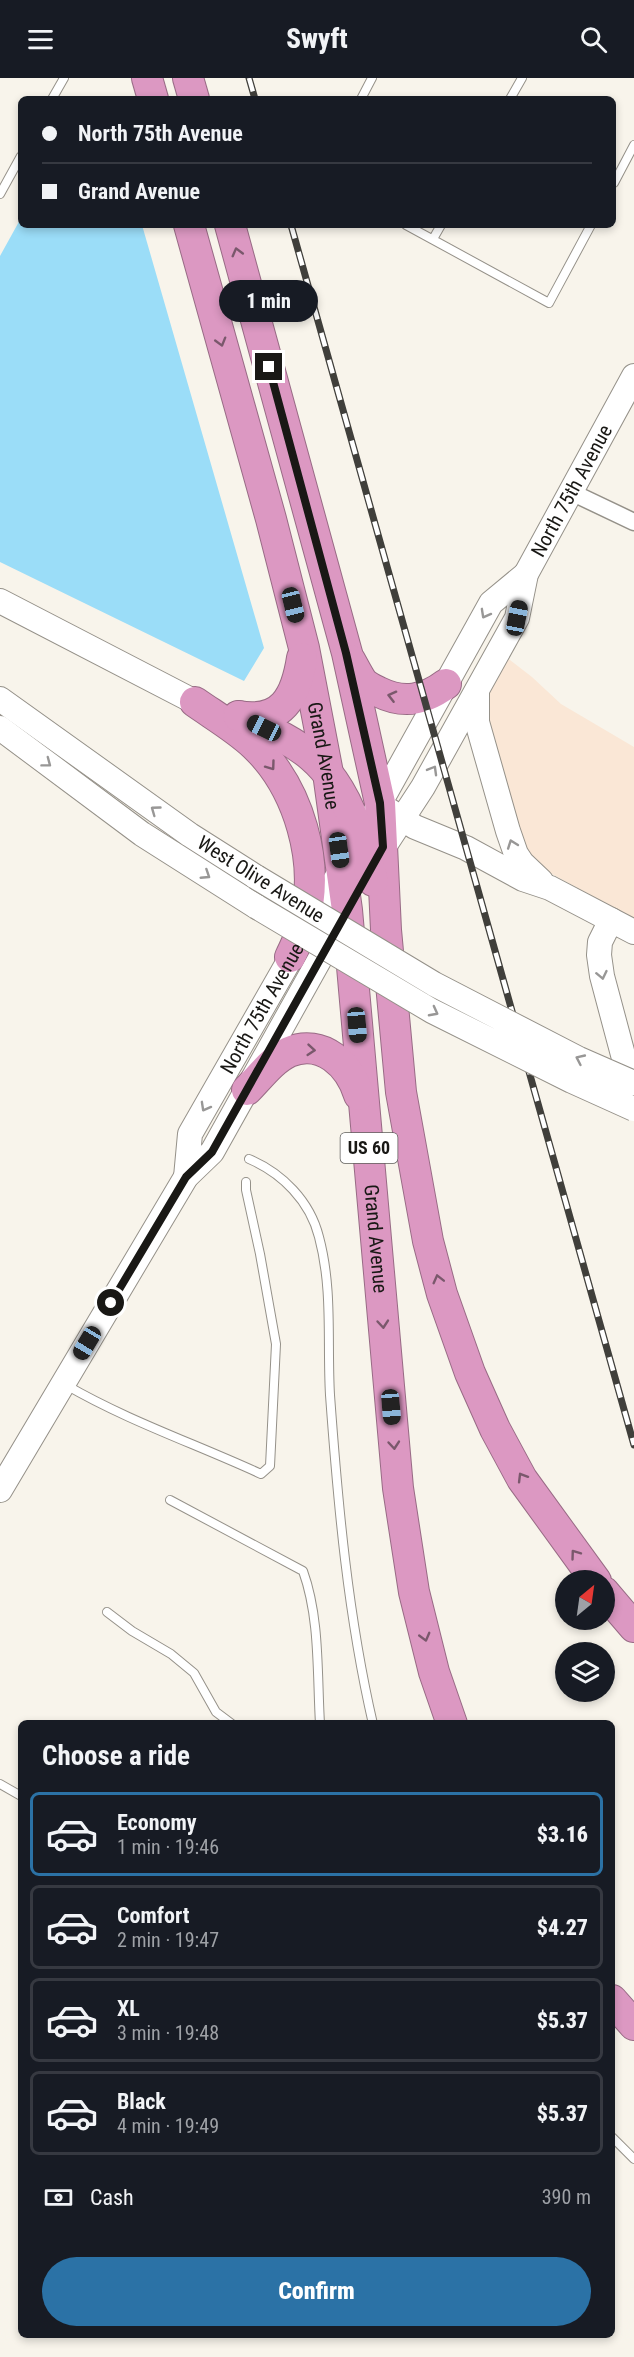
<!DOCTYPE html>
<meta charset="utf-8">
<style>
body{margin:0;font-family:"Roboto Condensed",sans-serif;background:#20242c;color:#f1f3f6;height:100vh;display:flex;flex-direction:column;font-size:22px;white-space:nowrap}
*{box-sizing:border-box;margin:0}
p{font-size:20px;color:#9ea1a6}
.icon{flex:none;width:33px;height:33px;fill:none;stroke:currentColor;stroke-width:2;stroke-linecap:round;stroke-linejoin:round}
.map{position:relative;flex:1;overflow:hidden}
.sheet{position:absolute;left:18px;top:1642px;width:597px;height:618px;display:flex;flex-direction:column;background:#171b24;border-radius:9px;box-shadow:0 3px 9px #0003}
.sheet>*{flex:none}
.banner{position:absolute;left:18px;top:18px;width:598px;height:132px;border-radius:9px;box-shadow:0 3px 9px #0003;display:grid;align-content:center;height:132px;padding:0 24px;background:#171b24}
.needle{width:39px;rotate:29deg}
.buttons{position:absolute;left:555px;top:1492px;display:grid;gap:12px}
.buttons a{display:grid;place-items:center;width:60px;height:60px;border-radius:50%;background:#171b24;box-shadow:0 3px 9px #0003;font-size:30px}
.end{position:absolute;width:27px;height:27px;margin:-14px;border:8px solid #191815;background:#fff;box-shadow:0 0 0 3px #fff}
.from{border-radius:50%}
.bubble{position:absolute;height:42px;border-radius:21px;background:#171b24;box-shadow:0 3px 9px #0003;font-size:20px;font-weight:800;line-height:42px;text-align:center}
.car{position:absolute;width:18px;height:36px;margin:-18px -9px;border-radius:8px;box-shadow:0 0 4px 2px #0007;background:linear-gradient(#222 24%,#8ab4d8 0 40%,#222 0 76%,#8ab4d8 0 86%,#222 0)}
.banner b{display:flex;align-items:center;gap:21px;height:57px;font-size:22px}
.banner b+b{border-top:2px solid #363941}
.banner i{width:15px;height:15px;background:#f1f3f6}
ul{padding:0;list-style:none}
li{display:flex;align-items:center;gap:18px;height:84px;margin:0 12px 9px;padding:0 12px;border:3px solid #363941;border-radius:9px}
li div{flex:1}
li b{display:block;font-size:22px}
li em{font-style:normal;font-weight:800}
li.active{border-color:#2b72a6}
li>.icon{width:54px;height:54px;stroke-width:1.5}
h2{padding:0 24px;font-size:27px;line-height:72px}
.pay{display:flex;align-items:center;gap:15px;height:66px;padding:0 24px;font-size:22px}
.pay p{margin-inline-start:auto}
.action{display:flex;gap:12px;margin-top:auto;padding:12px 24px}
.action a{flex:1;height:69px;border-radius:36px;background:#2b72a6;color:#fff;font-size:24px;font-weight:800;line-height:69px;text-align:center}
header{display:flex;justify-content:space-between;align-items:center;height:78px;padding:0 24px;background:#171b24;font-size:27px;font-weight:800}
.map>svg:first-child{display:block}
.commercial{fill:#fae7d6}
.water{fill:#9bddf8}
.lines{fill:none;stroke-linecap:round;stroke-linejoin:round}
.lane-casing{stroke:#959189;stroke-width:10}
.street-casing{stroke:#959189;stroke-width:19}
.secondary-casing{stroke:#959189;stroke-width:26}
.highway-casing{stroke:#986b85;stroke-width:32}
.lane{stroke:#fff;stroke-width:8}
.street{stroke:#fff;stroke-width:16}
.secondary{stroke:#fff;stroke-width:24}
.highway{stroke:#dc98c2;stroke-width:30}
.rail-casing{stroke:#403f3b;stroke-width:7}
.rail{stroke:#fff;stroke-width:4.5;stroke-dasharray:14;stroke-linecap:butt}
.secondary-bridge-casing{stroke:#959189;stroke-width:26;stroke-linecap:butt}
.secondary-bridge{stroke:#fff;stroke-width:24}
.oneway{stroke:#7a586c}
.oneway2{stroke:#989796}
.route{stroke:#191815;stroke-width:8}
.labels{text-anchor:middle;stroke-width:4.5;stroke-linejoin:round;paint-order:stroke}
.shield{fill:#fff;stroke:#5e5d5b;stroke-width:1.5}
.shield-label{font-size:18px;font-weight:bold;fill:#191815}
.street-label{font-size:20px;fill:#191815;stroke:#fff}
</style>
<header><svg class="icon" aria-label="menu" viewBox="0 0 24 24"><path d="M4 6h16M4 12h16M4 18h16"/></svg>Swyft<svg class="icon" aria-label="search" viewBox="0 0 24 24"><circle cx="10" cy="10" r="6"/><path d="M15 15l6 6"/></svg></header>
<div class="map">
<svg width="634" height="2279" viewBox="0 0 634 2279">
<rect width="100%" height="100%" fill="#f8f4eb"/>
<path class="commercial" d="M506,579L532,599L561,626L634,669V841L543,791L526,770L485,645L490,608Z"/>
<path class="water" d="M21,140V147H142L264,570L244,603L0,484V178Z"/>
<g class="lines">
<defs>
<path id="lane" d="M52,21L64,0
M361,21L372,0
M510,21L522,0
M614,105L634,67
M0,116L21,78
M406,147L549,225L591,147
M433,161L441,147
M249,1081C282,1095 310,1123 319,1159C333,1211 327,1264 330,1317C338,1427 348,1538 373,1646
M66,1307C128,1343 196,1366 261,1396L270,1388L276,1266L260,1176L246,1112V1104
M170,1422L303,1493C320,1540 317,1595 320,1646
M107,1534L132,1553L171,1576L194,1595L216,1634L232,1646
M0,1706L21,1718
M612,2059L634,2081"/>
<path id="street" d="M571,414L634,444"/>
<g id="secondary">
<path d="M0,523L195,624"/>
<path d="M477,613V644L508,753L516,776L522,785L541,803"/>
<path d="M0,621L190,757L256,799"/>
<path d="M0,650L142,756L257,829"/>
<path d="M387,731L415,749L466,770L523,801L550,810L634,854"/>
<path d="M376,732L491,525L526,496"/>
<path id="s1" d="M380,775L423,709L517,540L526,496L634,298"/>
<path d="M611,842L600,864L599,877L602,898L634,1018"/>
<path id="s2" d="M186,1099L190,1056L345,785"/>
<path d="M0,1412L186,1099L212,1074L336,852"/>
</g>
<g id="highway">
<path d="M147,0L153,21"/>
<path d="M188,0L194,21"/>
<path id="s3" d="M189,147L271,441L304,570L328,695L347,832L398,1410L414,1514L434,1594L452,1646"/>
<path d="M230,147L347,575L380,725L386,852L401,1014L428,1163L442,1216L470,1295L495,1351L522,1401L596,1503"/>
<path d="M350,582C354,589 358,597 362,603C366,608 373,611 379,614C403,626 425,622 446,606"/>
<path d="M195,624C215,638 237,651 254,667C299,710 321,785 304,845C301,857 295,868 290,879"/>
<path d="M238,638C282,646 296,619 302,580"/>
<path d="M239,638C264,650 291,661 312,679C348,710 361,760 373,803"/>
<path d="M247,1012C260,999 272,982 289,974C322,960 350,987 359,1017"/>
<path d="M604,1514L634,1549"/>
<path d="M612,1922L634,1947"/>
</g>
</defs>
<use href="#lane" class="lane-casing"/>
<use href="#street" class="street-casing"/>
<use href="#secondary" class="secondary-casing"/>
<use href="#highway" class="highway-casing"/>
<use href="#lane" class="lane"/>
<use href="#street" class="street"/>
<use href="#secondary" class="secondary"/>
<use href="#highway" class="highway"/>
<defs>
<path id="rail" d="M249,0L255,21
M291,147L634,1367"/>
</defs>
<use href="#rail" class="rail-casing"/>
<use href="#rail" class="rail"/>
<defs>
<path id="secondary-bridge" d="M256,799L434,906L579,981L634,1005
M257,829L432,933L572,1003L634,1031"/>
</defs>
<use href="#secondary-bridge" class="secondary-bridge-casing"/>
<use href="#secondary-bridge" class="secondary-bridge"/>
</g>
<defs><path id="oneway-chevron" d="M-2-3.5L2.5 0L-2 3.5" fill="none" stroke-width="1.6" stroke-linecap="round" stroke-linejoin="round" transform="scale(1.5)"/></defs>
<g class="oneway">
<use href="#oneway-chevron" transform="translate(237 174) rotate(-105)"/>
<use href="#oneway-chevron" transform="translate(221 264) rotate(74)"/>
<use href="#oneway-chevron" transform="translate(392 618) rotate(-166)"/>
<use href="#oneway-chevron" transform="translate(271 688) rotate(54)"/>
<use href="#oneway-chevron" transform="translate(311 972) rotate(5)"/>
<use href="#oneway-chevron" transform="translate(438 1201) rotate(-104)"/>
<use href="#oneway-chevron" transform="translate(383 1246) rotate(85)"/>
<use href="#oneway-chevron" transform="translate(394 1367) rotate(85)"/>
<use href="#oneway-chevron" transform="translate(522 1399) rotate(-121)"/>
<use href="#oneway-chevron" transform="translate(575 1476) rotate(-126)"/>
<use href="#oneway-chevron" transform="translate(425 1559) rotate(75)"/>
</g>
<g class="oneway2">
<use href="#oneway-chevron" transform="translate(485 536) rotate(119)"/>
<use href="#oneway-chevron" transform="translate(47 685) rotate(37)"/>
<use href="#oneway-chevron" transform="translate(433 692) rotate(-60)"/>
<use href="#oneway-chevron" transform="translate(155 732) rotate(-144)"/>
<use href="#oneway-chevron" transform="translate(512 766) rotate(-110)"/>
<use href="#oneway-chevron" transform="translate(206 797) rotate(33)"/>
<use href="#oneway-chevron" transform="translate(602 897) rotate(78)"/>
<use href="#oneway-chevron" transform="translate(434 934) rotate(28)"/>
<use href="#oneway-chevron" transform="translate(580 981) rotate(-155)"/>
<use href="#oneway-chevron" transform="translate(205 1029) rotate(119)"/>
</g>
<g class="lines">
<path class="route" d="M111,1225L186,1099L212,1074L383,769L380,725L346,575L269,289"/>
</g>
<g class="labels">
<rect class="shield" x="340.5" y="1055" width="57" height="30" rx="4.5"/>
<g class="shield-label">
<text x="369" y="1076">US 60</text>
</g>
<g class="street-label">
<text dy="7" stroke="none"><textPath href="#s1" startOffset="412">North 75th Avenue</textPath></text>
<text dy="7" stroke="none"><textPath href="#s3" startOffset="548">Grand Avenue</textPath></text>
<text transform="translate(261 801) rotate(32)" y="7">West Olive Avenue</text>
<text dy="7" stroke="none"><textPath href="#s2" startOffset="188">North 75th Avenue</textPath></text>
<text dy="7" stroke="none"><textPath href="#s3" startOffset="1034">Grand Avenue</textPath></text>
</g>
</g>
</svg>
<div class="buttons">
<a><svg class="needle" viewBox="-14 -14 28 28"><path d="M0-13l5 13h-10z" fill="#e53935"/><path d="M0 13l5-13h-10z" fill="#9ea1a6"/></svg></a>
<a><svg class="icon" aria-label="layers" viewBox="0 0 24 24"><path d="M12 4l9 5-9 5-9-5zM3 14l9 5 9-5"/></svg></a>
</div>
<i class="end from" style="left:111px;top:1225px"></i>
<i class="end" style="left:269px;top:289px"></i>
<div class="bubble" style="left:219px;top:202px;width:99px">1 min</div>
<i class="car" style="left:293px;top:527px;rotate:166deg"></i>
<i class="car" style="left:517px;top:540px;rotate:11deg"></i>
<i class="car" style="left:264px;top:650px;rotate:296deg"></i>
<i class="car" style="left:339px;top:772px;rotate:172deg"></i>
<i class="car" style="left:357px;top:947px;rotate:175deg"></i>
<i class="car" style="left:87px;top:1265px;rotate:211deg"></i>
<i class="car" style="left:391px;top:1329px;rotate:175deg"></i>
<div class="banner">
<b><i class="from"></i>North 75th Avenue</b>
<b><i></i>Grand Avenue</b>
</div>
<section class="sheet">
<h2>Choose a ride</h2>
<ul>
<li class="active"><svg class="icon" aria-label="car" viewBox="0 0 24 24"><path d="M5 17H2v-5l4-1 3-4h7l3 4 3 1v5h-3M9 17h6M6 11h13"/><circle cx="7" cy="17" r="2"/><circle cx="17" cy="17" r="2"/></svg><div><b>Economy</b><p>1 min · 19:46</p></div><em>$3.16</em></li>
<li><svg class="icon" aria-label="car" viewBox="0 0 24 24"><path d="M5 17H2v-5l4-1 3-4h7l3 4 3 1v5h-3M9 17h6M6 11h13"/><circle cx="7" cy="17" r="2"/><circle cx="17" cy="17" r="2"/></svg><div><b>Comfort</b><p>2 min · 19:47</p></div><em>$4.27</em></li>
<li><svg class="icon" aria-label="car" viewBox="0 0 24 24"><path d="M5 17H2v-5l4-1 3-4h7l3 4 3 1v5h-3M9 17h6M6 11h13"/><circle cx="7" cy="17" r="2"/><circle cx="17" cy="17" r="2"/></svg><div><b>XL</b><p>3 min · 19:48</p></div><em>$5.37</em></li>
<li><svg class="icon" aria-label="car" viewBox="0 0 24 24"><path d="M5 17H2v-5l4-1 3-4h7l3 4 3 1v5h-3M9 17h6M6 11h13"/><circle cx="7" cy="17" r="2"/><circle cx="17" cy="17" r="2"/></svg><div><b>Black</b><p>4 min · 19:49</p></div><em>$5.37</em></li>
</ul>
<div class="pay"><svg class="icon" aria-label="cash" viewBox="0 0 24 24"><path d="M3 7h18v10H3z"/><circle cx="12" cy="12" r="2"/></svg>Cash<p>390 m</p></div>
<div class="action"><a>Confirm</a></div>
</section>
</div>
